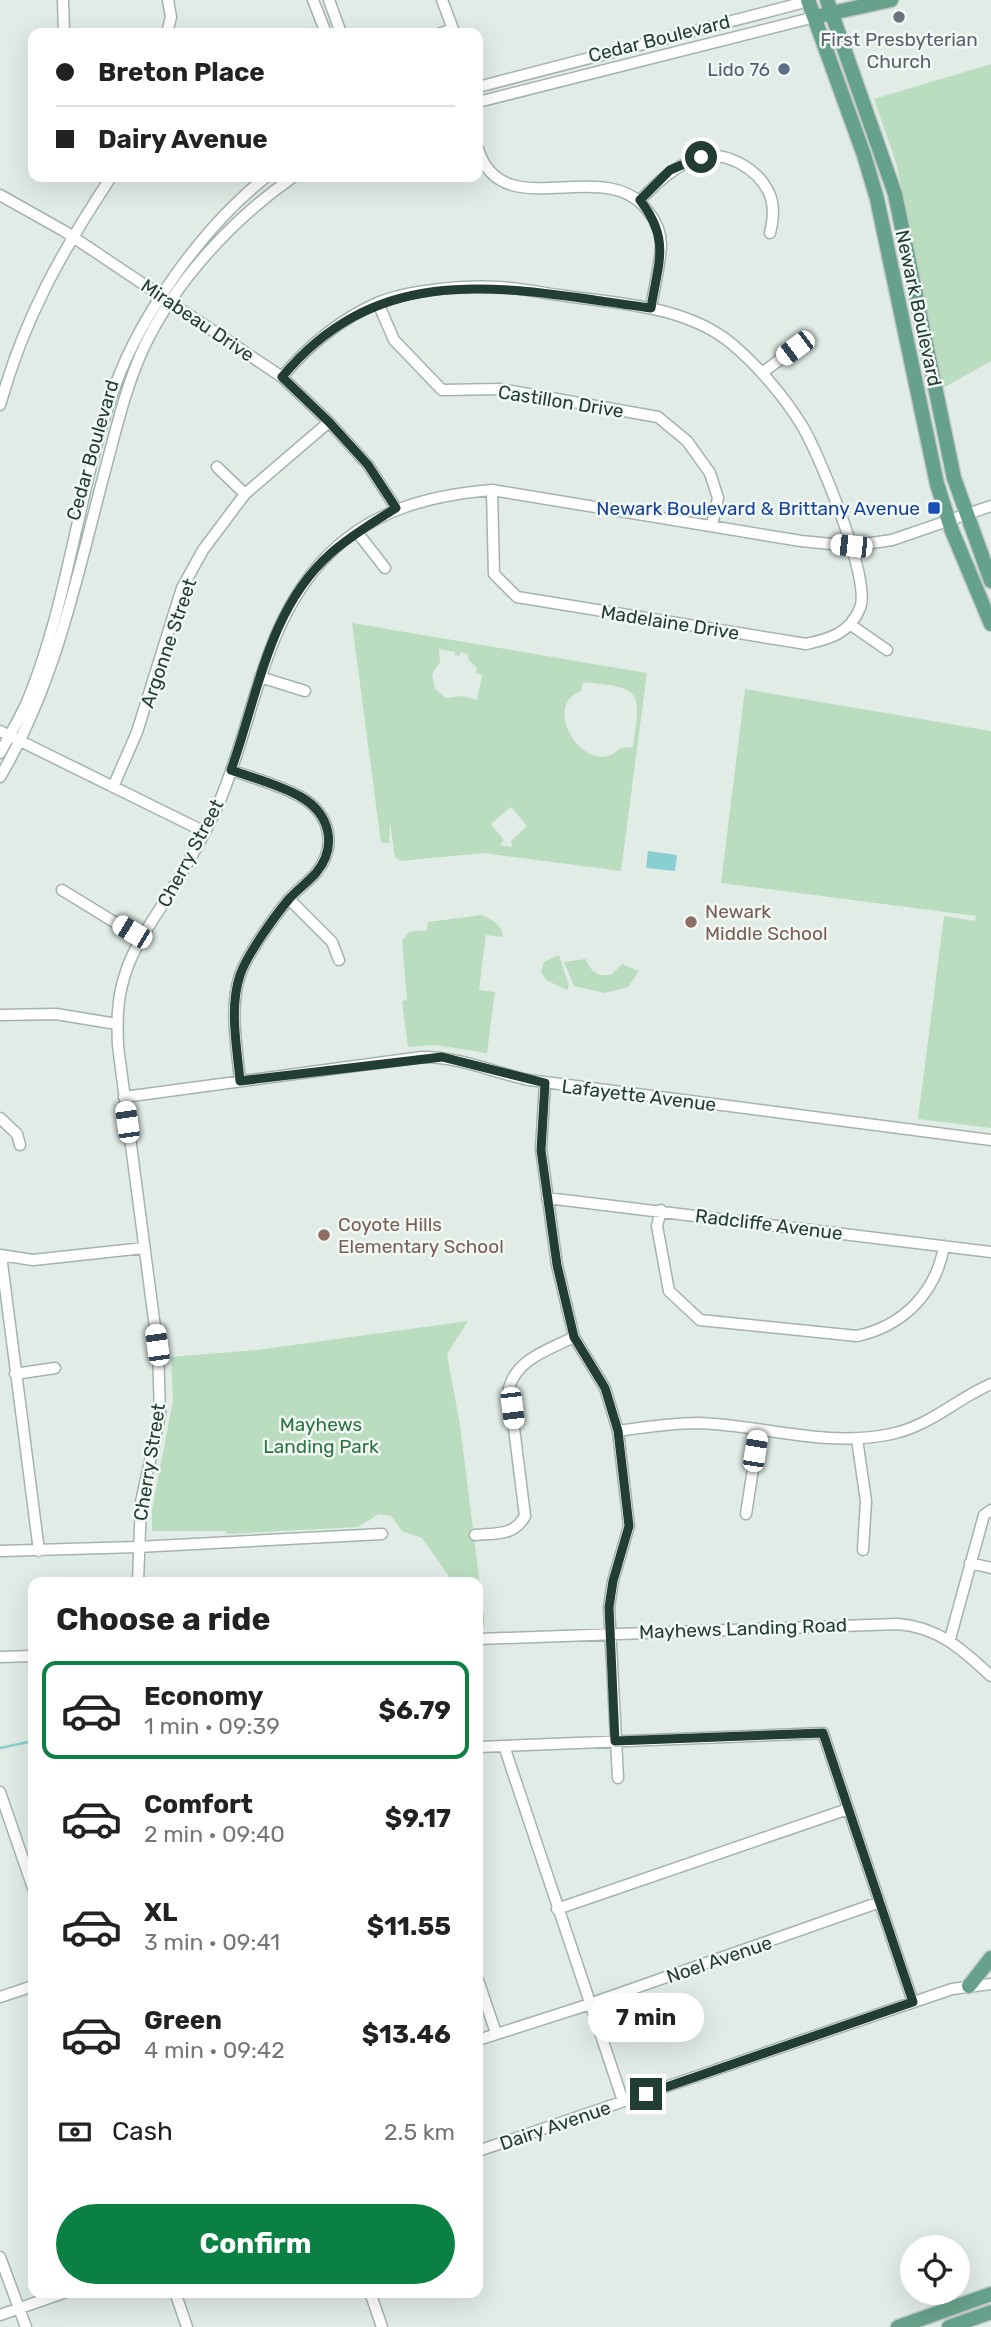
<!DOCTYPE html>
<meta charset="utf-8">
<style>
body{margin:0;font-family:Rubik,sans-serif;background:#f2f2f2;color:#222;height:100vh;display:flex;flex-direction:column;font-size:26px;white-space:nowrap}
*{box-sizing:border-box;margin:0}
p{font-size:23px;color:#767676}
.icon{flex:none;width:38px;height:38px;fill:none;stroke:currentColor;stroke-width:2;stroke-linecap:round;stroke-linejoin:round}
.map{position:relative;flex:1;overflow:hidden}
.drawer{position:absolute;left:28px;top:1577px;width:455px;height:721px;display:flex;flex-direction:column;background:#fff;border-radius:14px;box-shadow:0 7px 28px #0002}
.drawer>*{flex:none}
.hud{position:absolute;left:28px;top:28px;width:455px;height:154px;border-radius:14px;box-shadow:0 7px 28px #0002;display:grid;align-content:center;height:154px;padding:0 28px;background:#fff}
.buttons{position:absolute;left:900px;top:2235px;display:grid;gap:14px}
.buttons a{display:grid;place-items:center;width:70px;height:70px;border-radius:50%;background:#fff;box-shadow:0 7px 28px #0002;font-size:35px}
.end{position:absolute;width:32px;height:32px;margin:-16px;border:9px solid #223d32;background:#fff;box-shadow:0 0 0 4px #fff}
.from{border-radius:50%}
.bubble{position:absolute;height:49px;border-radius:24px;background:#fff;box-shadow:0 7px 28px #0002;font-size:23px;font-weight:700;line-height:49px;text-align:center}
.car{position:absolute;width:21px;height:42px;margin:-21px -10px;border-radius:9px;box-shadow:0 0 5px 2px #0007;background:linear-gradient(#fff 24%,#345 0 40%,#fff 0 76%,#345 0 86%,#fff 0)}
.hud b{display:flex;align-items:center;gap:24px;height:66px;font-size:26px}
.hud b+b{border-top:2px solid #e0e0e0}
.hud i{width:18px;height:18px;background:#222}
ul{padding:0;list-style:none}
li{display:flex;align-items:center;gap:21px;height:98px;margin:0 14px 10px;padding:0 14px;border:4px solid transparent;border-radius:14px}
li div{flex:1}
li b{display:block;font-size:26px}
li em{font-style:normal;font-weight:700}
li.selected{border-color:#0b8043}
li>.icon{width:63px;height:63px;stroke-width:1.5}
h2{padding:0 28px;font-size:32px;line-height:84px}
.pay{display:flex;align-items:center;gap:18px;height:77px;padding:0 28px;font-size:26px}
.pay p{margin-inline-start:auto}
.primary-button{display:flex;gap:14px;margin-top:auto;padding:14px 28px}
.primary-button a{flex:1;height:80px;border-radius:42px;background:#0b8043;color:#fff;font-size:28px;font-weight:700;line-height:80px;text-align:center}
.map>svg:first-child{display:block}
.green{fill:#baddbf;fill-rule:evenodd}
.water{fill:#89cfd1}
.lines{fill:none;stroke-linecap:round;stroke-linejoin:round}
.stream{stroke:#89cfd1;stroke-width:2.5}
.minor-casing{stroke:#a4b4ac;stroke-width:13}
.major-casing{stroke:#c1c9c6;stroke-width:17}
.minor{stroke:#fff;stroke-width:10}
.major{stroke:#66a28b;stroke-width:14}
.route{stroke:#223d32;stroke-width:9}
.worship-dot{fill:#6b7280;stroke:#f2f8f4;stroke-width:2.5}
.service-dot{fill:#5c6f8a;stroke:#f2f8f4;stroke-width:2.5}
.transit-dot{fill:#1a4fb4;stroke:#f2f8f4;stroke-width:2.5}
.education-dot{fill:#8d6e63;stroke:#f2f8f4;stroke-width:2.5}
.labels{text-anchor:middle;stroke-width:5;stroke-linejoin:round;paint-order:stroke}
.street-label{font-size:19px;fill:#223d32;stroke:#f2f8f4}
.worship-label{font-size:19px;fill:#5b616d;stroke:#f2f8f4}
.service-label{font-size:19px;fill:#4e5e75;stroke:#f2f8f4;text-anchor:end}
.transit-label{font-size:19px;fill:#164399;stroke:#f2f8f4;text-anchor:end}
.education-label{font-size:19px;fill:#785e54;stroke:#f2f8f4;text-anchor:start}
.park-label{font-size:19px;fill:#2c743e;stroke:#f2f8f4}
</style>
<div class="map">
<svg width="991" height="2327" viewBox="0 0 991 2327">
<rect width="100%" height="100%" fill="#e1ece6"/>
<path class="green" d="M991,64V361L943,388L897,166L874,99Z
M352,623L647,673L621,871L483,853L401,861L395,857L390,823L389,843H381ZM439,649L455,652V655L460,656V652L468,654V659L477,668L476,673L482,675L477,700L462,696L446,698L435,689L432,674L440,662ZM583,682C642,688 641,689 633,747L620,748C589,782 538,707 581,691ZM511,807L527,826L511,841L512,847L500,845L504,840L491,824Z
M745,689L991,731V1128L918,1119L944,916L975,921L976,916L721,883Z
M482,915C492,921 502,923 503,937L486,935L479,990L495,992L487,1053L435,1045L408,1047L402,1001L407,1000L402,941L409,932L427,930L428,922Z
M559,955L569,986L567,990L546,980L541,972L544,962Z
M586,959C590,972 600,978 612,974L622,964L639,971L628,987L605,993L574,986L564,962Z
M468,1321L447,1354L460,1425L485,1625H478V1582H453L422,1538L402,1531L391,1516L379,1514L358,1527L341,1528L226,1534V1531H152V1509L173,1401L171,1357L257,1350Z"/>
<path class="water" d="M648,851L677,855L675,871L646,868Z"/>
<g class="lines">
<path class="stream" d="M0,1748L33,1741"/>
<defs>
<path id="minor" d="M63,0L64,33
M313,0L326,33
M329,0L341,33
M167,33L171,17L168,0
M441,33L453,29L442,0
M478,87L809,1
M478,102L815,17
M478,149C502,228 605,153 648,211C656,221 661,232 661,245C660,266 654,288 651,308
M0,195L64,231L282,377L329,422L368,465L396,508
M640,200C658,182 673,167 698,158C725,149 759,169 770,195C775,208 773,221 770,233
M378,303L394,340L442,390L500,389L658,417L687,441L710,473L718,498L712,525
M762,373L795,348
M282,377C308,346 339,320 377,303C408,290 464,285 497,287C520,288 543,293 566,296C621,304 686,306 732,344C757,365 783,395 801,424C818,451 872,581 860,608C850,633 830,639 806,644L517,597L494,574L492,490
M0,405C25,316 61,253 111,177
M217,467L245,494
M357,532L385,568
M851,625L887,650
M260,677L305,691
M0,731L205,832
M0,753C9,736 19,720 27,702C69,601 78,488 115,386C142,312 204,226 266,177
M231,770C253,778 280,785 301,797C330,814 338,846 316,873C308,882 297,890 289,899C274,917 248,953 240,975C229,1009 237,1046 240,1081
M0,777C55,684 76,581 103,478C115,434 125,388 144,347C176,280 233,219 293,177
M113,787L137,732L182,588L203,550L245,494L329,422
M62,890L142,939
M289,899L332,942L339,960
M0,1015L56,1014L117,1024
M545,1082L541,1149L557,1265L574,1337L605,1388L618,1431L629,1526L613,1581L609,1607L618,1778
M124,1097L422,1057C461,1057 492,1072 529,1080L991,1140
M0,1118L17,1134L20,1145
M547,1198L991,1252
M661,1210L657,1226L669,1291L700,1320L857,1336C903,1326 936,1293 944,1246
M0,1255L33,1260L144,1248
M1,1255L39,1551
M15,1374L55,1368
M618,1431C645,1427 672,1423 698,1423C763,1425 826,1448 891,1434C930,1426 956,1399 991,1384
M857,1439L866,1501L863,1550
M746,1514L759,1430
M475,1535C497,1533 514,1536 525,1516L509,1388C517,1359 548,1350 574,1337
M0,1551L137,1547L382,1534
M970,1563L991,1568
M138,1582L141,1502L160,1415L158,1350L118,1046C117,1023 117,1000 124,978C131,952 147,929 161,907C181,874 202,841 218,805C255,721 260,624 328,555C373,510 430,495 492,490L801,541L851,546L892,540L991,506
M478,1639L898,1624C938,1627 962,1649 991,1676
M950,1639L984,1515L991,1510
M0,1657L33,1656
M504,1746L623,2101
M478,1747L823,1733L913,2002
M0,1792L33,1888
M557,1909L848,1809
M478,1980L496,2033
M0,1997L33,1986
M478,2040L581,2007L880,1902
M478,2151L952,1989L991,1984
M0,2257L26,2327
M175,2292L187,2327
M370,2292L382,2327
M0,2315L66,2292"/>
<path id="major" d="M808,0L864,155L877,199L937,484L952,531L991,624
M827,0L895,194L954,478L991,581
M823,15L891,0
M969,1986L991,1958
M898,2327L991,2294
M949,2327L991,2312"/>
</defs>
<use href="#minor" class="minor-casing"/>
<use href="#major" class="major-casing"/>
<use href="#minor" class="minor"/>
<use href="#major" class="major"/>
</g>
<g class="lines">
<path class="route" d="M646,2094L913,2002L823,1733L615,1741L609,1607L613,1581L629,1526L618,1431L605,1388L574,1337L557,1265L541,1150L545,1083L442,1057L240,1081C237,1046 229,1009 240,975C248,953 274,917 289,899C297,890 308,882 316,873C338,846 330,814 301,797C280,785 253,778 231,770C258,695 268,610 330,554C350,536 374,522 396,508L368,465L329,422L282,377C384,254 513,290 651,308C658,262 671,240 640,200L670,170L701,157"/>
</g>
<circle class="worship-dot" cx="899" cy="17" r="7"/>
<circle class="service-dot" cx="784" cy="69" r="7"/>
<rect class="transit-dot" x="927" y="501" width="14" height="14" rx="3.5"/>
<g class="education-dot">
<circle cx="691" cy="922" r="7"/>
<circle cx="324" cy="1235" r="7"/>
</g>
<g class="labels">
<g class="street-label">
<text transform="translate(659 38) rotate(-14)" y="7">Cedar Boulevard</text>
<text transform="translate(919 308) rotate(78)" y="7">Newark Boulevard</text>
<text transform="translate(198 320) rotate(34)" y="7">Mirabeau Drive</text>
<text transform="translate(561 401) rotate(9)" y="7">Castillon Drive</text>
<text transform="translate(92 450) rotate(-74)" y="7">Cedar Boulevard</text>
<text transform="translate(670 622) rotate(9)" y="7">Madelaine Drive</text>
<text transform="translate(168 643) rotate(-71)" y="7">Argonne Street</text>
<text transform="translate(190 853) rotate(-62)" y="7">Cherry Street</text>
<text transform="translate(639 1095) rotate(7)" y="7">Lafayette Avenue</text>
<text transform="translate(769 1224) rotate(7)" y="7">Radcliffe Avenue</text>
<text transform="translate(149 1462) rotate(-81)" y="7">Cherry Street</text>
<text transform="translate(743 1628) rotate(-2)" y="7">Mayhews Landing Road</text>
<text transform="translate(719 1959) rotate(-19)" y="7">Noel Avenue</text>
<text transform="translate(555 2125) rotate(-19)" y="7">Dairy Avenue</text>
</g>
<g class="worship-label">
<text x="899" y="46">First Presbyterian<tspan x="899" dy="22">Church</tspan></text>
</g>
<g class="service-label">
<text x="770" y="76">Lido 76</text>
</g>
<g class="transit-label">
<text x="920" y="515">Newark Boulevard &amp; Brittany Avenue</text>
</g>
<g class="education-label">
<text x="705" y="918">Newark<tspan x="705" dy="22">Middle School</tspan></text>
<text x="338" y="1231">Coyote Hills<tspan x="338" dy="22">Elementary School</tspan></text>
</g>
<g class="park-label">
<text x="321" y="1431">Mayhews<tspan x="321" dy="22">Landing Park</tspan></text>
</g>
</g>
</svg>
<div class="buttons">
<a><svg class="icon" aria-label="locate" viewBox="0 0 24 24"><circle cx="12" cy="12" r="6"/><path d="M12 2v4M12 18v4M2 12h4M18 12h4"/></svg></a>
</div>
<i class="end from" style="left:701px;top:157px"></i>
<i class="end" style="left:646px;top:2094px"></i>
<div class="bubble" style="left:588px;top:1993px;width:116px">7 min</div>
<i class="car" style="left:795px;top:348px;rotate:233deg"></i>
<i class="car" style="left:851px;top:546px;rotate:276deg"></i>
<i class="car" style="left:132px;top:932px;rotate:301deg"></i>
<i class="car" style="left:127px;top:1122px;rotate:352deg"></i>
<i class="car" style="left:157px;top:1345px;rotate:352deg"></i>
<i class="car" style="left:512px;top:1408px;rotate:173deg"></i>
<i class="car" style="left:755px;top:1451px;rotate:9deg"></i>
<div class="hud">
<b><i class="from"></i>Breton Place</b>
<b><i></i>Dairy Avenue</b>
</div>
<section class="drawer">
<h2>Choose a ride</h2>
<ul>
<li class="selected"><svg class="icon" aria-label="car" viewBox="0 0 24 24"><path d="M5 17H2v-5l4-1 3-4h7l3 4 3 1v5h-3M9 17h6M6 11h13"/><circle cx="7" cy="17" r="2"/><circle cx="17" cy="17" r="2"/></svg><div><b>Economy</b><p>1 min · 09:39</p></div><em>$6.79</em></li>
<li><svg class="icon" aria-label="car" viewBox="0 0 24 24"><path d="M5 17H2v-5l4-1 3-4h7l3 4 3 1v5h-3M9 17h6M6 11h13"/><circle cx="7" cy="17" r="2"/><circle cx="17" cy="17" r="2"/></svg><div><b>Comfort</b><p>2 min · 09:40</p></div><em>$9.17</em></li>
<li><svg class="icon" aria-label="car" viewBox="0 0 24 24"><path d="M5 17H2v-5l4-1 3-4h7l3 4 3 1v5h-3M9 17h6M6 11h13"/><circle cx="7" cy="17" r="2"/><circle cx="17" cy="17" r="2"/></svg><div><b>XL</b><p>3 min · 09:41</p></div><em>$11.55</em></li>
<li><svg class="icon" aria-label="car" viewBox="0 0 24 24"><path d="M5 17H2v-5l4-1 3-4h7l3 4 3 1v5h-3M9 17h6M6 11h13"/><circle cx="7" cy="17" r="2"/><circle cx="17" cy="17" r="2"/></svg><div><b>Green</b><p>4 min · 09:42</p></div><em>$13.46</em></li>
</ul>
<div class="pay"><svg class="icon" aria-label="cash" viewBox="0 0 24 24"><path d="M3 7h18v10H3z"/><circle cx="12" cy="12" r="2"/></svg>Cash<p>2.5 km</p></div>
<div class="primary-button"><a>Confirm</a></div>
</section>
</div>
